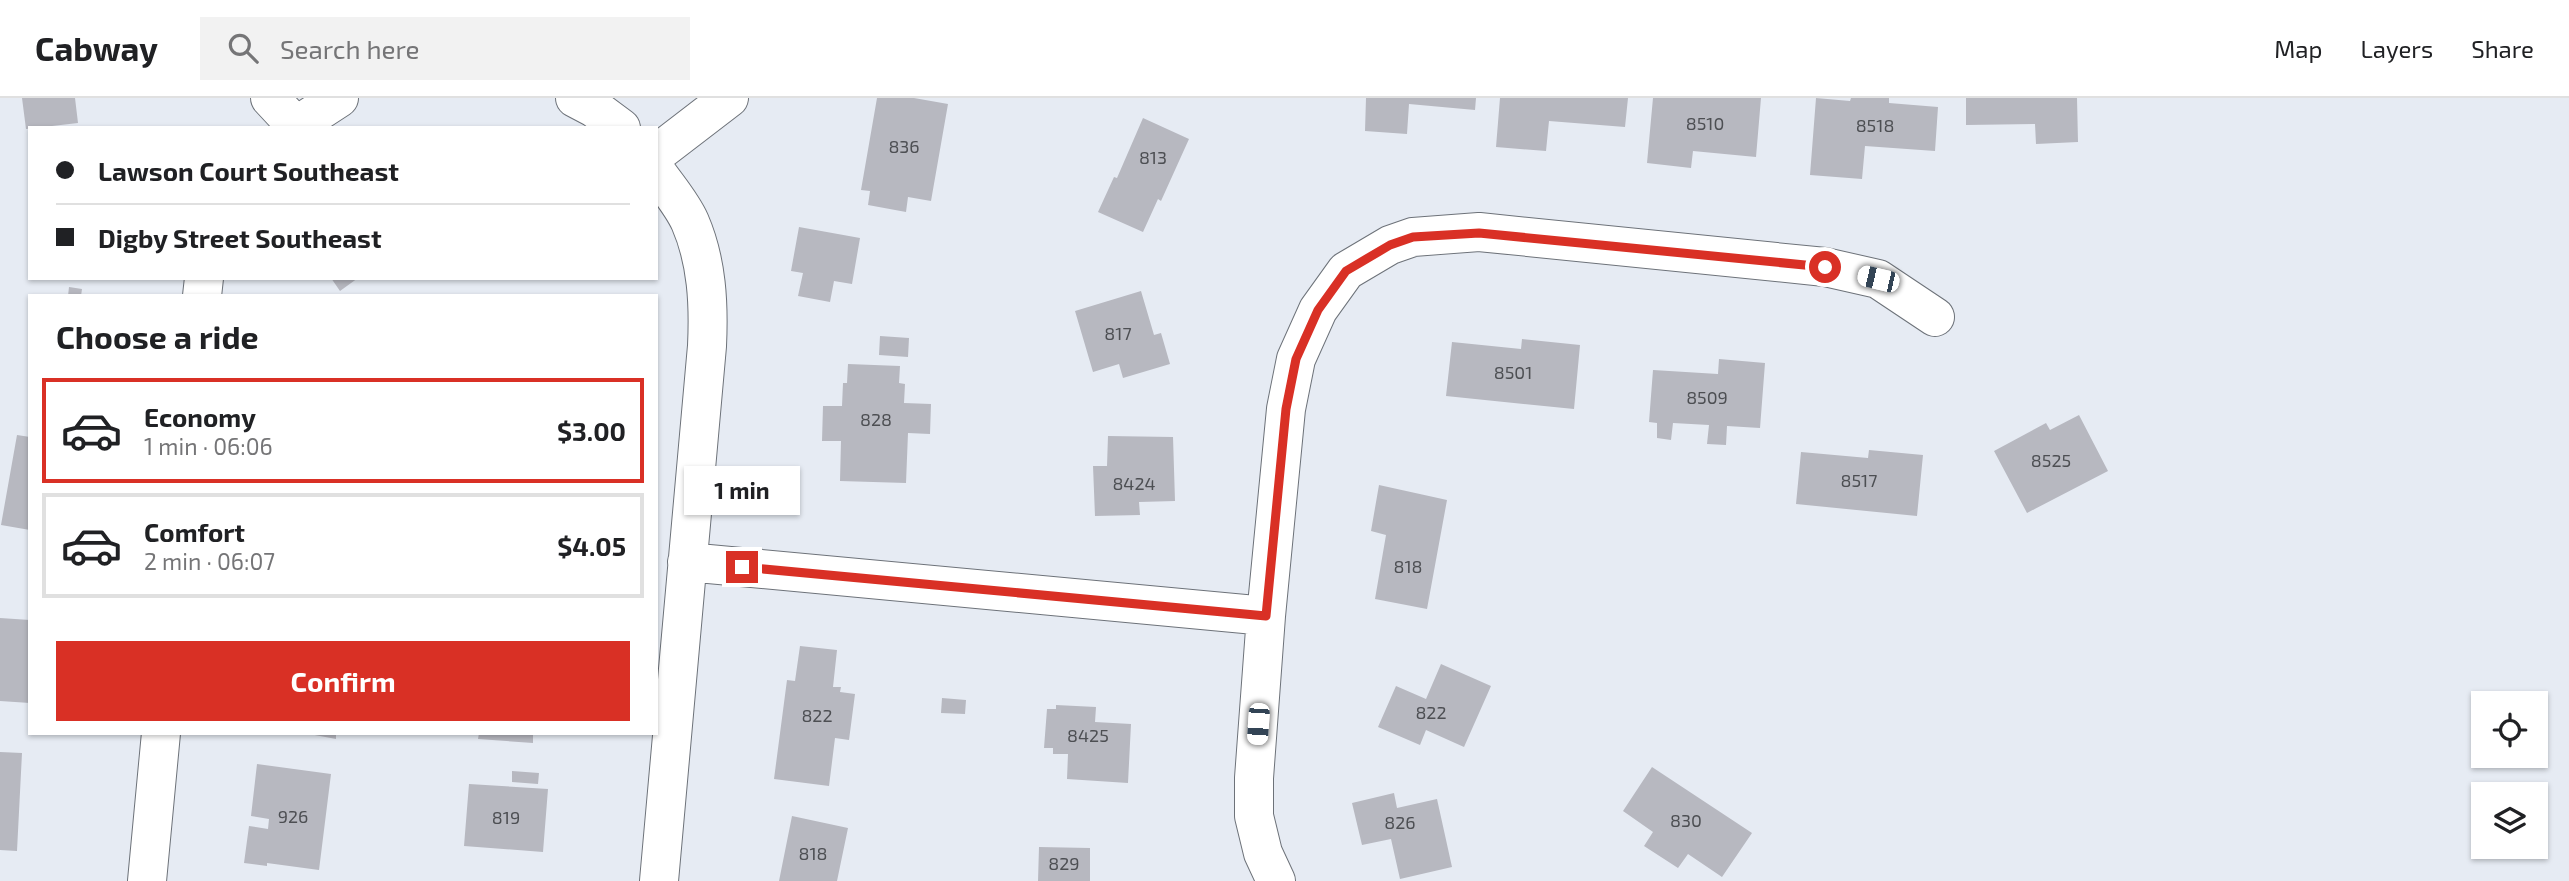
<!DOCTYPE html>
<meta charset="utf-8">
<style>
body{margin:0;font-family:"Exo 2",sans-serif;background:#f2f2f2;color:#202124;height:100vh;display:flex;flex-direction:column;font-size:26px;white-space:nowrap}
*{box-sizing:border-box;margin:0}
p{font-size:23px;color:#757577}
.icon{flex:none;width:38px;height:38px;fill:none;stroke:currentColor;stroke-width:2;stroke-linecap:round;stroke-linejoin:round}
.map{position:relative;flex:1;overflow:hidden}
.drawer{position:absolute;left:28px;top:196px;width:630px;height:441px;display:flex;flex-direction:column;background:#fff;border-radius:0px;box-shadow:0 2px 5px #0004}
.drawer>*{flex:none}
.banner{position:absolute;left:28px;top:28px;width:630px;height:154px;border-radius:0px;box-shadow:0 2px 5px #0004;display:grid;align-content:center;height:154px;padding:0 28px;background:#fff}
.fabs{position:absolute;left:2471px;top:593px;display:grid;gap:14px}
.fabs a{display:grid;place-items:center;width:77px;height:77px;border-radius:0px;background:#fff;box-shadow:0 2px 5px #0004;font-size:35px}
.end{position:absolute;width:32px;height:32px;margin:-16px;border:9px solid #d93025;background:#fff;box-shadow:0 0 0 4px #fff}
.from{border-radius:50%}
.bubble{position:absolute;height:49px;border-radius:0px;background:#fff;box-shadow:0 2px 5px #0004;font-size:23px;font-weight:700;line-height:49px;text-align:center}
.car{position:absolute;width:21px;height:42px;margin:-21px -10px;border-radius:9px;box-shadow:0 0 5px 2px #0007;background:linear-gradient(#fff 24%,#345 0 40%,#fff 0 76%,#345 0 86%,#fff 0)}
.banner b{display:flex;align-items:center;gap:24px;height:66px;font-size:26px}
.banner b+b{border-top:2px solid #e0e0e0}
.banner i{width:18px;height:18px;background:#202124}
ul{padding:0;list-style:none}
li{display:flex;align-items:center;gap:21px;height:105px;margin:0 14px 10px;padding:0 14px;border:4px solid #e0e0e0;border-radius:0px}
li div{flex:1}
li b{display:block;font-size:26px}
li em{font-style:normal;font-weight:700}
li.current{border-color:#d93025}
li>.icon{width:63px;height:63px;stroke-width:1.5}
h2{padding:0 28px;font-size:32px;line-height:84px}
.action{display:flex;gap:14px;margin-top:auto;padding:14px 28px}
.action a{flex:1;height:80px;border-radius:0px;background:#d93025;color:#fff;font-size:28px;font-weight:700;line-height:80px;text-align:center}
header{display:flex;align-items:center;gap:42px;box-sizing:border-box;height:98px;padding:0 35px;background:#fff;border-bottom:2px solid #e0e0e0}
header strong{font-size:33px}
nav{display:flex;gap:38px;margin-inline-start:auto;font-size:24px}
.search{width:490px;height:63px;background:#f2f2f2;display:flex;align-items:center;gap:18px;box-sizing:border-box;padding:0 24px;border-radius:0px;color:#757577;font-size:26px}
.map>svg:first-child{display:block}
.building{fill:#b7b8c0}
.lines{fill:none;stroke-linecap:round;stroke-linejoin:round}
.minor-casing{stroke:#6d7279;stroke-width:40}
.minor{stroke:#fff;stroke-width:38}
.route{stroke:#d93025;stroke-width:9}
.labels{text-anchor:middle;stroke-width:5;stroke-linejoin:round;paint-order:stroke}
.number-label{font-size:18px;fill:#4d4f53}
</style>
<header>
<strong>Cabway</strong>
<div class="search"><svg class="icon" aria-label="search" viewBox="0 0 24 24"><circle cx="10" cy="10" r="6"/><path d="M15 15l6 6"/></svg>Search here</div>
<nav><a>Map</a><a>Layers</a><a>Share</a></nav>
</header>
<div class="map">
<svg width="2569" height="783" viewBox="0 0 2569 783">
<rect width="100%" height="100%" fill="#e6ebf3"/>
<path class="building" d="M22,0H75L78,25L26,31Z
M877,0H914L948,6L931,103L908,99L906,114L868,107L870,93L861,92Z
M1366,0H1476L1475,12L1409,6L1407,36L1365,33Z
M1500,0H1628L1625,29L1549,23L1546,53L1496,49Z
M1653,0H1761L1756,59L1693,53L1691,70L1647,65Z
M1816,0L1850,3L1851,0H1889V5L1938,9L1935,53L1865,48L1862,81L1810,77Z
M1966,0H2077L2078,44L2036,46L2035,26L1966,27Z
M1143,20L1189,41L1161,103L1158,101L1143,134L1098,114L1114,79L1117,80Z
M799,129L860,140L852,186L834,183L830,204L798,198L803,175L791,173Z
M331,180H358L340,193Z
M69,189L82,191L81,198H68Z
M1141,193L1154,237L1161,235L1170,266L1123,280L1119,266L1093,274L1075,213Z
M880,238L909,240L908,259L879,257Z
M1522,241L1580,247L1574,311L1446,298L1452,244L1521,251Z
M1719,261L1765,265L1760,330L1727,328L1726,347L1707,346L1709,327L1673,325L1671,342L1657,340V325L1649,324L1653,272L1718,276Z
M848,266L900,268L899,285L905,286L904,305L931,306L930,336L908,335L906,385L840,383L841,343H822L823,308H842L843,285H847Z
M2079,317L2108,373L2027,415L1994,353L2046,325L2050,332Z
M17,337L30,339V432L1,427Z
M1108,338L1173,339L1175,403L1139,404L1140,417L1095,418L1093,368H1107Z
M1869,352L1923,357L1917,418L1796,406L1801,354L1868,360Z
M1379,387L1447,402L1427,511L1375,501L1386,437L1371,433Z
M0,520L30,522V605L0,603Z
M800,548L837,552L833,589H841L840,594L855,596L849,642L835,640L829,688L774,681L787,582L795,583Z
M1441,566L1491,588L1464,649L1426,632L1420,647L1378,629L1396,588L1426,601Z
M942,600L966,602L965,616L941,615Z
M1056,607L1096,609L1095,624L1131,626L1128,685L1067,681L1068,656H1053V650H1044L1047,611H1056Z
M304,635H336V641Z
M479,635H533V645L478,641Z
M0,654L22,655L17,753L0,752Z
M257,666L331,676L319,772L267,765V768L244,765L249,728L268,731L269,721L251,718Z
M1652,669L1752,735L1722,779L1688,756L1678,770L1644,748L1653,734L1623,713Z
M512,673L539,675L538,686L512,684Z
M469,686L548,691L543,754L464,748Z
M1394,695L1397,710L1437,701L1452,769L1400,781L1391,741L1362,747L1352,705Z
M792,718L848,730L837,783H779Z
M1039,749L1090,750V783H1038Z"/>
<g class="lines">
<defs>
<path id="minor" d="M270,0L296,28L339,0
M575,0L594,10L621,30
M656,56L729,0
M656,73C667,89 682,106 690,124C707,163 709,206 707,248L659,783
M202,198L204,180
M687,464L1266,518
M147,783L161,635
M1276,783L1263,755L1254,718V680L1266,518L1286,311L1296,261L1318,212L1346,173L1390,147L1413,139L1479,134L1825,169L1878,181L1935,219"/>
</defs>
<use href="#minor" class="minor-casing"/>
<use href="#minor" class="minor"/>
</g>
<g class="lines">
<path class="route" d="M742,469L1266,518L1286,311L1296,261L1318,212L1346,173L1390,147L1413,139L1479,135L1825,169"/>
</g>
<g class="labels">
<g class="number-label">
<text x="1705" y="32">8510</text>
<text x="1875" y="34">8518</text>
<text x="904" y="55">836</text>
<text x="1153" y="66">813</text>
<text x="1118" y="242">817</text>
<text x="1513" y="281">8501</text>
<text x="1707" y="306">8509</text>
<text x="876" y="328">828</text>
<text x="2051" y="369">8525</text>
<text x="1859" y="389">8517</text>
<text x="1134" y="392">8424</text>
<text x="1408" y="475">818</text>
<text x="1431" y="621">822</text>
<text x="817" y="624">822</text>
<text x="1088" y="644">8425</text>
<text x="293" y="725">926</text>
<text x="506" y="726">819</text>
<text x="1686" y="729">830</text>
<text x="1400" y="731">826</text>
<text x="813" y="762">818</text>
<text x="1064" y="772">829</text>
</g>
</g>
</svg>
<div class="fabs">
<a><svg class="icon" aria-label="locate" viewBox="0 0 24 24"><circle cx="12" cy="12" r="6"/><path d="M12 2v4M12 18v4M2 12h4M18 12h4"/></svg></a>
<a><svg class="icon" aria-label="layers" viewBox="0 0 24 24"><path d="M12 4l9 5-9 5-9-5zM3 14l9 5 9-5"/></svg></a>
</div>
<i class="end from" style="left:1825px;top:169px"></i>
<i class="end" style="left:742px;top:469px"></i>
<div class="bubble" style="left:684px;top:368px;width:116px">1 min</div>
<i class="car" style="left:1878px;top:181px;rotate:283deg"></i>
<i class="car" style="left:1258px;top:626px;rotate:184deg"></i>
<div class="banner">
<b><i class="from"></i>Lawson Court Southeast</b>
<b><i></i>Digby Street Southeast</b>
</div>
<section class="drawer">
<h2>Choose a ride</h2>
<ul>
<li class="current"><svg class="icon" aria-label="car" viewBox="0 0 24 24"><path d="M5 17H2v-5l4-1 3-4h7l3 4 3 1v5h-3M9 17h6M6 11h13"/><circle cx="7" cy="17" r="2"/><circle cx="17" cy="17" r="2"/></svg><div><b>Economy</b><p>1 min · 06:06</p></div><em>$3.00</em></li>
<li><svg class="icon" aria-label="car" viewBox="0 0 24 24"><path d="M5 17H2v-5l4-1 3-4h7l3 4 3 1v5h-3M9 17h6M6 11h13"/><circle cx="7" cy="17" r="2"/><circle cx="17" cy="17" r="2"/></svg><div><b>Comfort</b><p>2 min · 06:07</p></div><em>$4.05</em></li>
</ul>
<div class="action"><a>Confirm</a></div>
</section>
</div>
